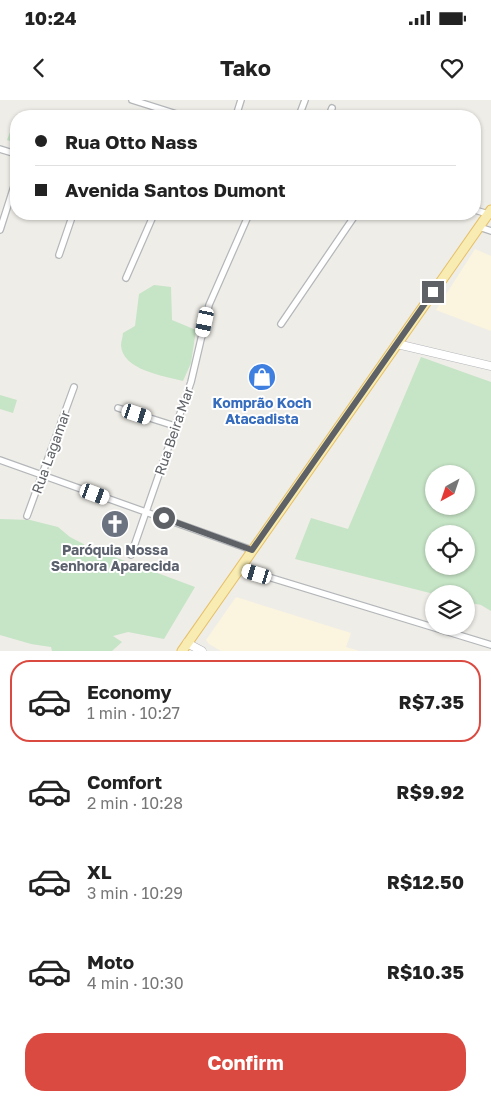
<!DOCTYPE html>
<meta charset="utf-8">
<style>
body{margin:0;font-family:"Golos Text",sans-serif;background:#f2f2f2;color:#222;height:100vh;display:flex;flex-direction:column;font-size:19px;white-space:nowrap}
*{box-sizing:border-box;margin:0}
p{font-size:16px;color:#767676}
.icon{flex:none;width:28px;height:28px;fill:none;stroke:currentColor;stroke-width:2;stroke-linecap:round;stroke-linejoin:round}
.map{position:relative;height:551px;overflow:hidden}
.drawer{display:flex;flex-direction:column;background:#fff;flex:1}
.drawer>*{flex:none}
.top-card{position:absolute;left:10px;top:10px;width:471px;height:110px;border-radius:20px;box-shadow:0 1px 4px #0004;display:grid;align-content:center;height:110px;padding:0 25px;background:#fff}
.needle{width:32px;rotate:220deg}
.fabs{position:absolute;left:425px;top:365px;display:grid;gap:10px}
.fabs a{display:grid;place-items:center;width:50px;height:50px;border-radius:50%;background:#fff;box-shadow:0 1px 4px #0004;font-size:25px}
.end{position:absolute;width:22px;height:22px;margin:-11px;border:6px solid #5e6266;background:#fff;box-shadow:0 0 0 2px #fff}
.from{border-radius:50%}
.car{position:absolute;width:15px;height:30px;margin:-15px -8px;border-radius:6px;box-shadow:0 0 4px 1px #0007;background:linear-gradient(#fff 24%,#345 0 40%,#fff 0 76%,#345 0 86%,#fff 0)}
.top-card b{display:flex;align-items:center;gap:18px;height:48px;font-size:19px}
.top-card b+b{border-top:1px solid #e0e0e0}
.top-card i{width:12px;height:12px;background:#222}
ul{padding:9px 0 0;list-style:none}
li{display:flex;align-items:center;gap:15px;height:82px;margin:0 10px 8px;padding:0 15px;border:2px solid transparent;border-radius:20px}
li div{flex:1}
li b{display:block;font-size:19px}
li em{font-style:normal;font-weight:700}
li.selected{border-color:#db4a41}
li>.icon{width:45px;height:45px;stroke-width:1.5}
.primary-button{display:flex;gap:10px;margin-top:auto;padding:10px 25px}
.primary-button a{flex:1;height:58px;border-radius:20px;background:#db4a41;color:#fff;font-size:20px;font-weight:700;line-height:58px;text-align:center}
.status{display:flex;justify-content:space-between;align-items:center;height:35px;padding:0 25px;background:#fff;direction:ltr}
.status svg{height:14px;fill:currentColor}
header{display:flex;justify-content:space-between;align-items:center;height:65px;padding:0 25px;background:#fff;font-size:22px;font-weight:700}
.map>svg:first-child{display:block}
.commercial{fill:#fbf4df}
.green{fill:#c6e4c6;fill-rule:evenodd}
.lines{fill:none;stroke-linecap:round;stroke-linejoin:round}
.street-casing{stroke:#b4b7ba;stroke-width:8}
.secondary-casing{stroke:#b3b6ba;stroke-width:9}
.primary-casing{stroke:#e6c069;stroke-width:11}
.street{stroke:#fff;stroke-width:5.5}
.secondary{stroke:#fff;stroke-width:8}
.primary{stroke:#f8ecb2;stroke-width:9}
.route{stroke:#5e6266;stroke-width:6}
.labels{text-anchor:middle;stroke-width:4;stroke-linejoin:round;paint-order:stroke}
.shop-label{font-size:14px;font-weight:bold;fill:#366cbe;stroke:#fff}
.street-label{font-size:14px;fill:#5e6266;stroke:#fff}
.worship-label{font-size:14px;font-weight:bold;fill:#5b616d;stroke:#fff}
</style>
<div class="status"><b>10:24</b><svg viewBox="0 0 49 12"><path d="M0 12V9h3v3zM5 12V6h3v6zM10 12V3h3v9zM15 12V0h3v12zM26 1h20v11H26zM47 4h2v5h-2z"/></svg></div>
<header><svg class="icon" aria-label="back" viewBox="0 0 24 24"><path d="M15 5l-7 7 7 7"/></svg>Tako<svg class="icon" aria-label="heart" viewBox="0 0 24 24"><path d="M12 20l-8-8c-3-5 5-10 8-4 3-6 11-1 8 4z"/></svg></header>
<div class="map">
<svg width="491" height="551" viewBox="0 0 491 551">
<rect width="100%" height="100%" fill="#efede7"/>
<path class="commercial" d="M475,149L491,156V231L436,210Z
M236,497L351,533L346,547L359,551H221L209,544L206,540Z"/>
<path class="green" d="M16,17V43L7,40Z
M154,185L171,187L172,220L196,230L191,263L183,281C164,276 122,270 121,245C121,241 123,237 123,233L135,226L139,194Z
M421,257L491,282V511L481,505L466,502V494H434L295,459L311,418L348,429ZM434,374H466V406H434ZM434,434H466V466H434Z
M0,295L17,300L13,313L0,309Z
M0,419L30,420L58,427L70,437L93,449L195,487L164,539L128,532L113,536L122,542L112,551H52L51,547L31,544L0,535Z"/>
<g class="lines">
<defs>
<path id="street" d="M132,0L183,16
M236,16L241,0
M299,16L305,0
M329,16L332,8
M0,49L16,54
M475,110L488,114
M479,127L491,131
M0,130L16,80
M59,155L73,114
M126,178L154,114
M281,224L356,114
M118,308L175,326
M0,360L252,450
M27,416L74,287
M131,455L191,282L209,205L249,114
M239,468L491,545"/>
<path id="secondary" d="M397,244L491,266
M187,543L202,551"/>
<path id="primary" d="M182,551L491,110"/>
</defs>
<use href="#street" class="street-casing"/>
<use href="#secondary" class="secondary-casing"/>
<use href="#primary" class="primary-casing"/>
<use href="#street" class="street"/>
<use href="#secondary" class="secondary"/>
<use href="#primary" class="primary"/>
</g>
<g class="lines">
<path class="route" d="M164,418L252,450L433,192"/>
</g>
<defs>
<symbol id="shop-disc" viewBox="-11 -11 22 22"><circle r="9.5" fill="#3f7fe0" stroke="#fff"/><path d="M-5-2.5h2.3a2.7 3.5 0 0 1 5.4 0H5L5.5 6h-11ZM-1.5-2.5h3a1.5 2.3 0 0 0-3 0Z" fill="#fff"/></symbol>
<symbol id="church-disc" viewBox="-11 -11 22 22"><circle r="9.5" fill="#6b7280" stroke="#fff"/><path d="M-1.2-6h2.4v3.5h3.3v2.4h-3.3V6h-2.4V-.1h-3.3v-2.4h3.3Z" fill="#fff"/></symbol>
</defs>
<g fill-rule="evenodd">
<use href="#shop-disc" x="246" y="261" width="32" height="32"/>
<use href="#church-disc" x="99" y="408" width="32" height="32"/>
</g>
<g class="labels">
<g class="shop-label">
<text x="262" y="308">Komprão Koch<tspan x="262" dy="16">Atacadista</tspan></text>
</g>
<g class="street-label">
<text transform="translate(174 331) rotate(-71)" y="5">Rua Beira Mar</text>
<text transform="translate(51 352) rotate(-70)" y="5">Rua Lagamar</text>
</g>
<g class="worship-label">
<text x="115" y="455">Paróquia Nossa<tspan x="115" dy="16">Senhora Aparecida</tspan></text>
</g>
</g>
</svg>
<div class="fabs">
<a><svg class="needle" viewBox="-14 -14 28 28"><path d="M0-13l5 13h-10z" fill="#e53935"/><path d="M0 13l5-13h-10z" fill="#767676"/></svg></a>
<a><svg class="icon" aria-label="locate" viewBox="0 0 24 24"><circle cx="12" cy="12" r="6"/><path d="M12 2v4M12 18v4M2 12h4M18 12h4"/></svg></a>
<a><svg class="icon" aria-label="layers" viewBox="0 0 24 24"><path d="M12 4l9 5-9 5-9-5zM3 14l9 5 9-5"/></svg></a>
</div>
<i class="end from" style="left:164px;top:418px"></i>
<i class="end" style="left:433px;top:192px"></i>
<i class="car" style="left:205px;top:222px;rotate:192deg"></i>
<i class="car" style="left:137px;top:314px;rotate:108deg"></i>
<i class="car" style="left:95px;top:394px;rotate:110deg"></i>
<i class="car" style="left:257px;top:474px;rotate:287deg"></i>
<div class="top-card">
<b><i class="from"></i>Rua Otto Nass</b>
<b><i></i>Avenida Santos Dumont</b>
</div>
</div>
<section class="drawer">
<ul>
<li class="selected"><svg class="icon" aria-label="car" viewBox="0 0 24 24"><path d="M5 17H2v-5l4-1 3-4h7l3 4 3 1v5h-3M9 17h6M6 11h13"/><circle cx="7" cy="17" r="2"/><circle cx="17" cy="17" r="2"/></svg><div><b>Economy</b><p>1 min · 10:27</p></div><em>R$7.35</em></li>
<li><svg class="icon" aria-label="car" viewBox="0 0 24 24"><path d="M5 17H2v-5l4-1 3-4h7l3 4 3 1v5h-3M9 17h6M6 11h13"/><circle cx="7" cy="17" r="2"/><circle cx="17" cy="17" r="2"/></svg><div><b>Comfort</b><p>2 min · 10:28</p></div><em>R$9.92</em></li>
<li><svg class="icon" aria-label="car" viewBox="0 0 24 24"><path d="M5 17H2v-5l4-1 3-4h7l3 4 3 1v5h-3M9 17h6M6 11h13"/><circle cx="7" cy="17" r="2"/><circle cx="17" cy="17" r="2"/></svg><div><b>XL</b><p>3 min · 10:29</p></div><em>R$12.50</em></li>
<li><svg class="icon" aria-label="car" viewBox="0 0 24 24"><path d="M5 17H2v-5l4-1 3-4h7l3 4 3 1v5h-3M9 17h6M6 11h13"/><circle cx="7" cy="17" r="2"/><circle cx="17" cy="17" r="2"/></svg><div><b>Moto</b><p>4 min · 10:30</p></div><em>R$10.35</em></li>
</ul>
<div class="primary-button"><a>Confirm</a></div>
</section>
